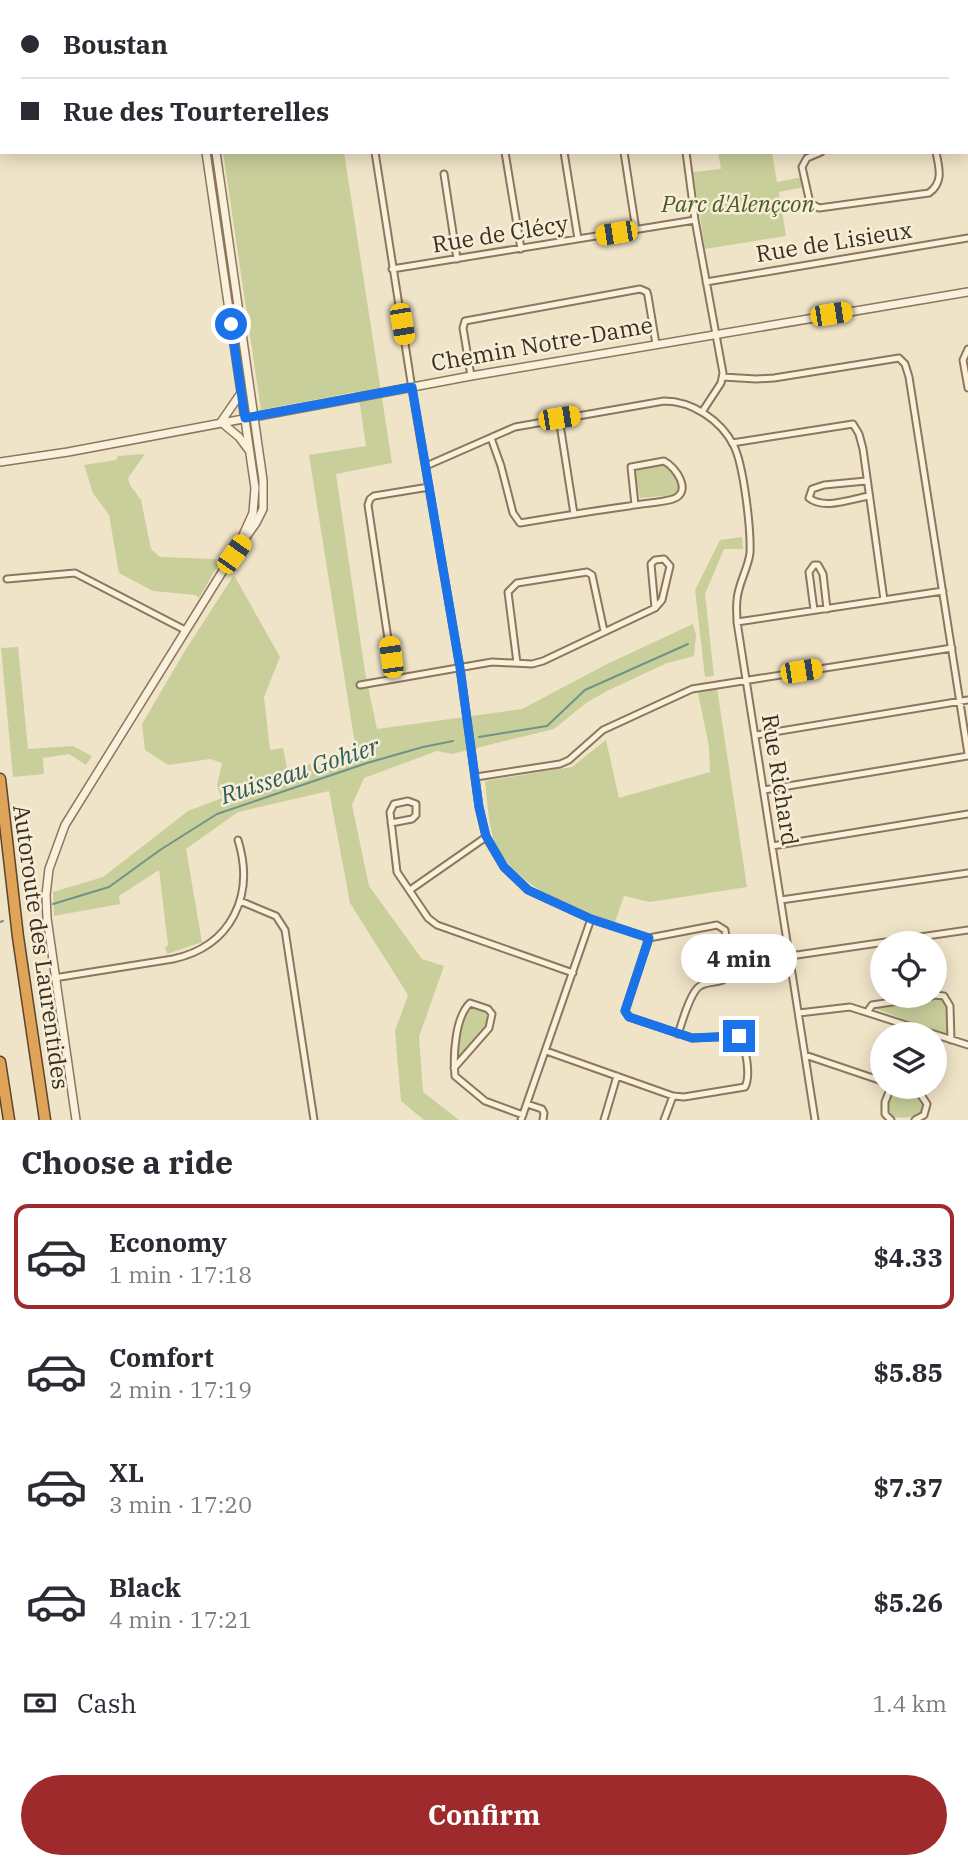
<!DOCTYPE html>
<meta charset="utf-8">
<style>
body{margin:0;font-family:"IBM Plex Serif",serif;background:#f2f2f3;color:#2b2b33;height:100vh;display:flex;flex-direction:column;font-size:26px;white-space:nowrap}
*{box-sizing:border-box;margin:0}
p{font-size:23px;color:#7c7c81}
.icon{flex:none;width:38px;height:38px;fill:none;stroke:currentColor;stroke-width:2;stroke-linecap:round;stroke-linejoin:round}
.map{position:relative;height:1120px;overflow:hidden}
.panel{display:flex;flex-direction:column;background:#fff;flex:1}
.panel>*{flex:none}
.top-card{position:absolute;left:0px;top:0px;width:970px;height:154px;box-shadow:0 4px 18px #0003;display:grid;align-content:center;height:154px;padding:0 21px;background:#fff}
.tools{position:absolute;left:870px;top:931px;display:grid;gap:14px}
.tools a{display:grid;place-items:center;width:77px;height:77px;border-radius:50%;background:#fff;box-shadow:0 4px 18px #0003;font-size:35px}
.end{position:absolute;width:32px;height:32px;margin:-16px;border:9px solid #1a73e8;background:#fff;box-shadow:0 0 0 4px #fff}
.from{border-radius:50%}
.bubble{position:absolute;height:49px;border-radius:24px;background:#fff;box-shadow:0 4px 18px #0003;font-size:23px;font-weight:700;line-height:49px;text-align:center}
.car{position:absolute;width:21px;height:42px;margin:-21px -10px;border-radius:9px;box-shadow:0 0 5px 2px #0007;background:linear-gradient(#f5c518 24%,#345 0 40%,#f5c518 0 76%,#345 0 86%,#f5c518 0)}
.top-card b{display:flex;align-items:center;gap:24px;height:66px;font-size:26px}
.top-card b+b{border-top:2px solid #e1e1e2}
.top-card i{width:18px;height:18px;background:#2b2b33}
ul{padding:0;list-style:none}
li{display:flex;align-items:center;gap:21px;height:105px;margin:0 14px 10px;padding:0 7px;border:4px solid transparent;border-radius:14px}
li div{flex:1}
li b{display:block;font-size:26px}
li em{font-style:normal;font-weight:700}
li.selected{border-color:#9e2a2b}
li>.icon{width:63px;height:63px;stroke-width:1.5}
h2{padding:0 21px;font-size:32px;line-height:84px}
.pay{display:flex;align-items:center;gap:18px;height:77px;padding:0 21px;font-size:26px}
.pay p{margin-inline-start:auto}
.action{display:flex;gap:14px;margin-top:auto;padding:14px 21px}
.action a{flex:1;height:80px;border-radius:42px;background:#9e2a2b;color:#fff;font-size:28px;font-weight:700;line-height:80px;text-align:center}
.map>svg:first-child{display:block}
.green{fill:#c9cf9b}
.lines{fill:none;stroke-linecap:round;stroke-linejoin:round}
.stream{stroke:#6f938a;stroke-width:2}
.minor-casing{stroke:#8d765c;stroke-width:9}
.tertiary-casing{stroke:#8d765c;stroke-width:10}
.motorway-casing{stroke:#5b4430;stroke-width:13}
.minor{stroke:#faf1dc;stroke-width:5}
.tertiary{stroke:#faf1dc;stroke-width:7}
.motorway{stroke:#e0a458;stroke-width:10}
.route{stroke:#1a73e8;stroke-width:9}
.labels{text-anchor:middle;stroke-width:5;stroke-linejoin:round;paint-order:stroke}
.park-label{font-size:23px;font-style:italic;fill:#4d5a26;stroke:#f7eed8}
.street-label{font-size:23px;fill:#3d2e20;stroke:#f7eed8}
.water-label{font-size:24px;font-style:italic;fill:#2f5d5a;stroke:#f7eed8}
</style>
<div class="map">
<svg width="968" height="1120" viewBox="0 0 968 1120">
<rect width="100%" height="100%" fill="#f0e4c8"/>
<path class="green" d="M223,152H344L392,463L336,474L365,672L377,729L522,709L607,664L693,624L696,635L694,656L667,663L607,691L586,703L554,729L452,754L437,751L364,778L352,805L369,886L422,959L444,966L419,1037L423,1092L459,1120H424L401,1101L395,1031L408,995L350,903L329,791L238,812L186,849L202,942L167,954L165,947L168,945L159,870L119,896L120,904L54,916L53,892L103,877L188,811L222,798L217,786L222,763L210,759L168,765L145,750L142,724L186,649L234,575L280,657L264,697L270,750L283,748L287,768L357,757L309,455L366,446L360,405L355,392L261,410Z
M718,152H772L777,182L802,177L804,187L779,192L786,236L705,249L693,172L721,169Z
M145,454L128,478L130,485L141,500L151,549L160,557L215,559L218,565L199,598L195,595L153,591L119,573L109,515L93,493L84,465L116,460L118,456Z
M662,463C675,467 679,479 678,492L674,495L640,498L635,472L636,469Z
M742,537L743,549H724L705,594L714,676L705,677L695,590L720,540Z
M18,647L28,749L73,746L92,756L86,765L69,754L43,758L44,774L13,777L1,648Z
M717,688L747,887L650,902L624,896L614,925C572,909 505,882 492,834C488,817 487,798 485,781L572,767L606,740L619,798L710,772L709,747L698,693Z
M938,997C950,1004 948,1019 949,1032L945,1035L877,1009L883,1006Z
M470,1003L492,1014L489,1028L454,1068C454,1048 454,1017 470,1003Z
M895,1089L911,1093L922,1101L923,1107L920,1114C911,1118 896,1120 888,1114L889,1102Z"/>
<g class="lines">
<path class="stream" d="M479,737L547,726L585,690L688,644
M53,904L109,887L160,850L217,814L367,763L423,747L453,741
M30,909L37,907
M0,922L3,921"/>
<defs>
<path id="minor" d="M352,0L353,2
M408,0V2
M598,0V2
M660,0L661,2
M721,2V0
M728,2L739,0
M375,152L413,395L460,668L479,807L486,837L504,867L528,890L591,919L649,938L717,925L725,930L731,974C722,985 710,980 700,986C690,992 682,1023 678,1034
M505,152L521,249
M564,152L578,239
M624,152L636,230
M686,152L695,220L723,373L721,383L702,412
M821,152L807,158L802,167L810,203L819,208L929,193C944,182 939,168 936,152
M444,174L457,259
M392,269L695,220
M706,282L968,238
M968,349L963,360L968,388
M471,376L463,328L465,321L640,289L647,292L648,296L656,344
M723,377L756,379L774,378L899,358L905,364L909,377L968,754
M559,418L574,514
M491,438L501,466L513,513L520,523C556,517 593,511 629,506C643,503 660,503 673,499C693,492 676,467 664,461L631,467L635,505
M732,443L853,424L859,434L863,449L884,600
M426,466L515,427L664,401C692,401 721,420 734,446C744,467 751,530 750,553C748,569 738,584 737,600C736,608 737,615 737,622L815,1120
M866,481L824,485L812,489L809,498C824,510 851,499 869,496
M7,579L75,573L185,630
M814,610L809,572L814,565H818L823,574L827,609
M737,622L943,591
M517,663L508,592L517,583L587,572L592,575L604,631
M394,679L368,505L370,499L374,496L429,487
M360,685L492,662L532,664L543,661L655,608L662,600L670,566L664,559L655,560L651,564L655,608
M756,735L968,700
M476,777L560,764L569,760L603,730L692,689L952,648
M764,790L968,756
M391,823L412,819L416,815V804L408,801L394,804L390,812L397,872L428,918L437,925L573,973
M772,846L968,814
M410,890L486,837
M781,900L968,873
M240,901L276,916L285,930L314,1120
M790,956L968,930
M54,978L173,959C232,946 255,895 238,840
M934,995L944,996L950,1006L951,1040
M868,1011L872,1005L932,996
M799,1013L850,1007L968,1045
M546,1051L673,1096L684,1097L745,1087C751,1075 746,1047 739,1036L692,1038L629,1017L625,1011L649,938
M805,1055L882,1081
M454,1068L489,1028L492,1014L488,1009L470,1003C455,1017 453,1056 455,1076L485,1101L523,1115
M891,1087L885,1102V1114L891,1120
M900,1087L921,1095L927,1104L924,1115L915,1120
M527,1104L542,1109L544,1113L543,1120
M521,1120L591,919
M604,1120L617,1076
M664,1120L673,1096"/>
<path id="tertiary" d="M183,0V2
M193,0V2
M206,152L255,488L253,513L243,535
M221,422L239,437L248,449
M221,422L241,393
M0,462L68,452L471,376L968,292
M76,1120L47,918L46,895L49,869L65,825L229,561L256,523L263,509V480L216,152"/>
<path id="motorway" d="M0,42H2
M0,52H2
M0,779L18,937L45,1120
M0,1062L9,1120"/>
</defs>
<use href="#minor" class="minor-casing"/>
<use href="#tertiary" class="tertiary-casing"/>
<use href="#motorway" class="motorway-casing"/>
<use href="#minor" class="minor"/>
<use href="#tertiary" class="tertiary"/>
<use href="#motorway" class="motorway"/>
</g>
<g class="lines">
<path class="route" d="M231,324L245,418L412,387L460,668L479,807L486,836L504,867L528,890L591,919L649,938L625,1011L629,1017L692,1038L739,1036"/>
</g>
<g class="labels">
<g class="park-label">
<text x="738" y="212">Parc d'Alençcon</text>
</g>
<g class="street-label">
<text transform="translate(500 234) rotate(-9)" y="8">Rue de Clécy</text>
<text transform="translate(834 242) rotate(-9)" y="8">Rue de Lisieux</text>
<text transform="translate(542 344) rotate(-10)" y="8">Chemin Notre-Dame</text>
<text transform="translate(780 780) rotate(81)" y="8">Rue Richard</text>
<text transform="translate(41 947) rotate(82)" y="8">Autoroute des Laurentides</text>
</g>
<g class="water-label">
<text transform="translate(300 771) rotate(-18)" y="8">Ruisseau Gohier</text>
</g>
</g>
</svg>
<div class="tools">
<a><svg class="icon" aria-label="locate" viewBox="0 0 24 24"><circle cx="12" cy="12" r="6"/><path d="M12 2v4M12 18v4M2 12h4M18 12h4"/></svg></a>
<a><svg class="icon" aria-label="layers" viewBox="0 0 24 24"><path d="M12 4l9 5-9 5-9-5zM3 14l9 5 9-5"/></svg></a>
</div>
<i class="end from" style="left:231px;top:324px"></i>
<i class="end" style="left:739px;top:1036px"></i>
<div class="bubble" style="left:681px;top:934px;width:116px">4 min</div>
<i class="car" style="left:616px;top:233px;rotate:261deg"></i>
<i class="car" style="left:831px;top:314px;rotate:81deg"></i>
<i class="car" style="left:402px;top:324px;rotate:170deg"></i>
<i class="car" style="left:559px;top:418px;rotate:81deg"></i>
<i class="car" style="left:234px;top:554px;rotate:35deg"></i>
<i class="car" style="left:391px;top:657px;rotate:352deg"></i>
<i class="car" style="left:801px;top:671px;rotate:81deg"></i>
<div class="top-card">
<b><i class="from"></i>Boustan</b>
<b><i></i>Rue des Tourterelles</b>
</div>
</div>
<section class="panel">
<h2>Choose a ride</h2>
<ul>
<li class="selected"><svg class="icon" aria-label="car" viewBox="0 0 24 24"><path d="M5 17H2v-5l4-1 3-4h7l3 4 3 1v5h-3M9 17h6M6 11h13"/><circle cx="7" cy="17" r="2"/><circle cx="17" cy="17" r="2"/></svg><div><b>Economy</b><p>1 min · 17:18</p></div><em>$4.33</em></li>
<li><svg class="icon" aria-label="car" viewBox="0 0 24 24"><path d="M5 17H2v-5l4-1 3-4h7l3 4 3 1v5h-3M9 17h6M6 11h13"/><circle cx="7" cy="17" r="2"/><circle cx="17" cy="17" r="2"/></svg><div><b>Comfort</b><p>2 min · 17:19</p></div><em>$5.85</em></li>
<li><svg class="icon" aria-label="car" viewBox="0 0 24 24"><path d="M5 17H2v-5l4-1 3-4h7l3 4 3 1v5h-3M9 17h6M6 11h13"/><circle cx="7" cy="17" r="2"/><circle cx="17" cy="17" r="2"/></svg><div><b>XL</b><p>3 min · 17:20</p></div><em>$7.37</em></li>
<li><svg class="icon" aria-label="car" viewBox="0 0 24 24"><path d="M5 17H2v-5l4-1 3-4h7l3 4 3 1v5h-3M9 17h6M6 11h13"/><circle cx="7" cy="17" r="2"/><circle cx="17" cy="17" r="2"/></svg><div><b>Black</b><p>4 min · 17:21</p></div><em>$5.26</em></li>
</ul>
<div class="pay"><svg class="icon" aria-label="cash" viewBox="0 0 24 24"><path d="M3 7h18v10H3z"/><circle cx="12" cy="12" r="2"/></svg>Cash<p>1.4 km</p></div>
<div class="action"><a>Confirm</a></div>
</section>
